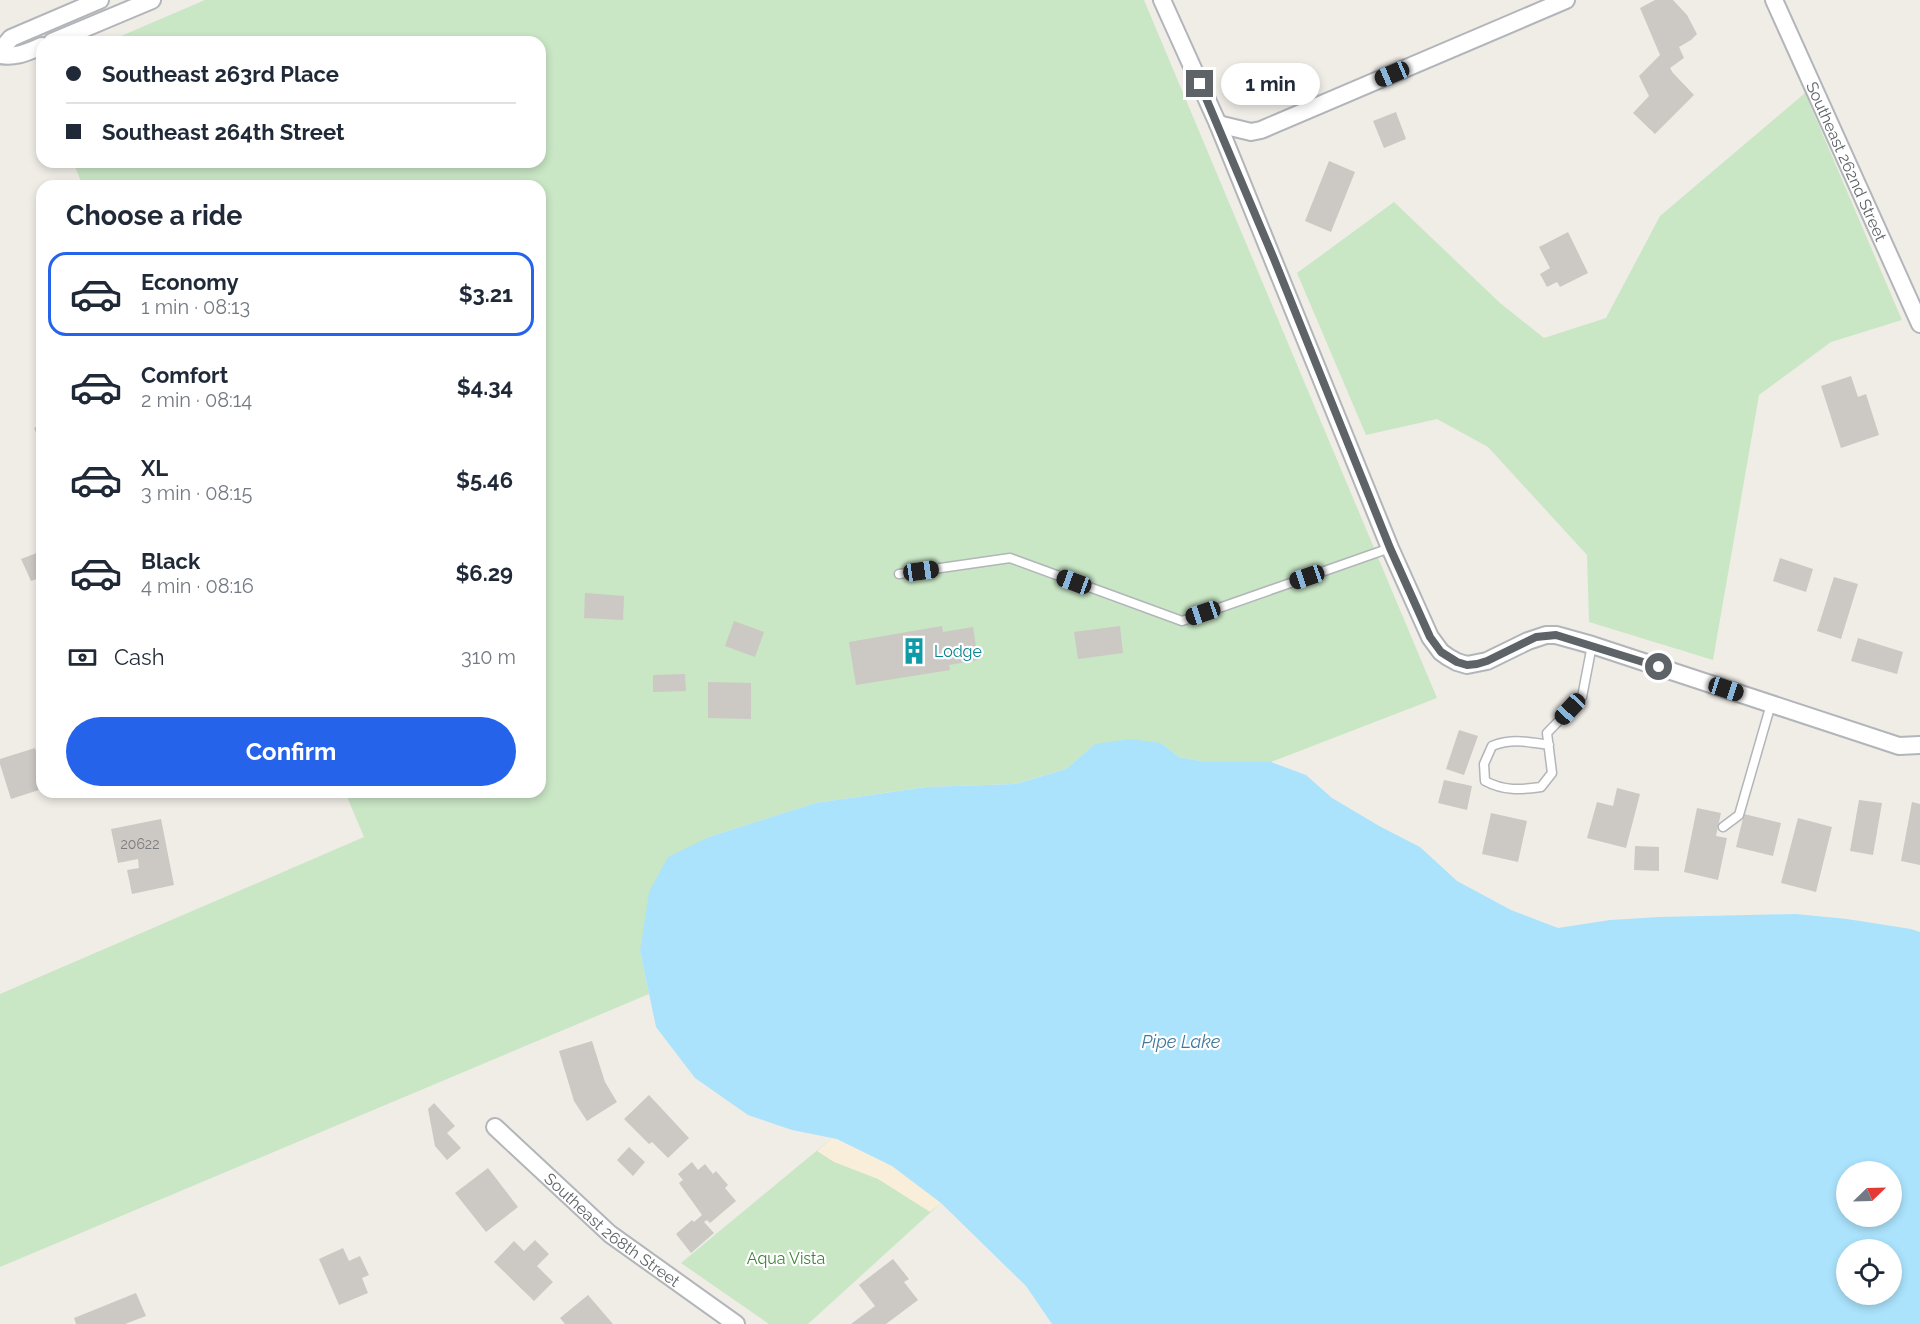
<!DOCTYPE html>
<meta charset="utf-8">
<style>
body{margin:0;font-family:Raleway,sans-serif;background:#f2f2f3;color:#1f2937;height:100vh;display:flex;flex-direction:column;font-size:22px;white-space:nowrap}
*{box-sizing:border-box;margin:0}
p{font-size:20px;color:#747a83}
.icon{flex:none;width:33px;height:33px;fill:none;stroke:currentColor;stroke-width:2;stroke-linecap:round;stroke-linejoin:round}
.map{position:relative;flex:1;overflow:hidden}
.side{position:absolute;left:36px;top:180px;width:510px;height:618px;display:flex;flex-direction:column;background:#fff;border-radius:18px;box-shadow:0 3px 9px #0003}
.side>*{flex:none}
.banner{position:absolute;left:36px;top:36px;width:510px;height:132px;border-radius:18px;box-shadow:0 3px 9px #0003;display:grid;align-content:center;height:132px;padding:0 30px;background:#fff}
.needle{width:39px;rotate:67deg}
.tools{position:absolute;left:1836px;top:1161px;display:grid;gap:12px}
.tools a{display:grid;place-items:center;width:66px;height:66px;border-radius:50%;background:#fff;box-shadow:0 3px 9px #0003;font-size:30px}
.end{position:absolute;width:27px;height:27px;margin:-14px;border:8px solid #5e6367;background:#fff;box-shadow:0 0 0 3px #fff}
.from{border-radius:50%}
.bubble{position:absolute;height:42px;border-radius:21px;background:#fff;box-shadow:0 3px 9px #0003;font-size:20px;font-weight:700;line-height:42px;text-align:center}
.car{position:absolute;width:18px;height:36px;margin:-18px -9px;border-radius:8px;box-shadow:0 0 4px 2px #0007;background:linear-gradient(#222 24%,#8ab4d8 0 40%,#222 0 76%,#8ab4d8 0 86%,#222 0)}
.banner b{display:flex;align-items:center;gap:21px;height:57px;font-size:22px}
.banner b+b{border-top:2px solid #e0e1e3}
.banner i{width:15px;height:15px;background:#1f2937}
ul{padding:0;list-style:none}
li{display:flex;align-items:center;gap:18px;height:84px;margin:0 12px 9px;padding:0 18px;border:3px solid transparent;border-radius:18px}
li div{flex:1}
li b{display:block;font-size:22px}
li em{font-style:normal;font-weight:700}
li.selected{border-color:#2563eb}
li>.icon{width:54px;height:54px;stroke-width:1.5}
h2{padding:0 30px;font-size:27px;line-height:72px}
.pay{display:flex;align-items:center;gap:15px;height:66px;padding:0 30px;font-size:22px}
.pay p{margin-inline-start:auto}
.action{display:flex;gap:12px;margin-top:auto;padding:12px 30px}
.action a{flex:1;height:69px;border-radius:36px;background:#2563eb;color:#fff;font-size:24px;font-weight:700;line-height:69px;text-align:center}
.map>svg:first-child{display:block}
.green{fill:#c9e6c5}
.sand{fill:#f9eed9}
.water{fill:#abe3fc;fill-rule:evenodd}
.building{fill:#ccc8c4}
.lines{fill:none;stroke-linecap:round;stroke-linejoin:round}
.service-casing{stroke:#b2b5b9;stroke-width:11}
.minor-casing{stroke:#b2b5b9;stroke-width:20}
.service{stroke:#fff;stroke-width:8}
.minor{stroke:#fff;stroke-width:16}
.route{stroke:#5e6367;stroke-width:8}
.labels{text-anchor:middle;stroke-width:4.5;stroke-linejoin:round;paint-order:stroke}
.number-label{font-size:14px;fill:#7a7c7e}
.street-label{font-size:16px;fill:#5e6367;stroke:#fff}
.culture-label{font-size:16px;fill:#0d838f;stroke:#fff;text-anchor:start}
.park-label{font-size:16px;fill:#3f8339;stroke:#fff}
.water-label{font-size:18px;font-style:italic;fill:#41799d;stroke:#fff}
</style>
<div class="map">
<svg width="1920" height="1324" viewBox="0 0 1920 1324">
<rect width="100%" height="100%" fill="#f0ede7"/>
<path class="green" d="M205,0H1144L1437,698L1271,762H1207L1179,757L1161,743L1095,744L1066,769L1014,784L925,787L815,803L709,837L640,951L649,994L0,1267V994L364,837L345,792H540V186H83L73,162H540V42H107Z
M1805,93L1902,320L1831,342L1759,395L1713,660L1589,622L1587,555L1488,447L1437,419L1366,435L1297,273L1394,202L1500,303L1544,338L1606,318L1660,216Z
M832,1138L941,1203L808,1324H769L681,1263Z"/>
<path class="sand" d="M832,1138L892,1166L941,1203L930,1212L878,1179L834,1162L817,1151Z"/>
<path class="water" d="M1130,739L1161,743L1179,757L1207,762H1271L1306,775L1332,798L1381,827L1420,847L1457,881L1511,910L1558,928L1610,920L1659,917L1796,914L1847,919L1911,929L1920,932V1324H1052L1026,1286L941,1203L892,1166L837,1139L792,1130L748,1115L695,1078L656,1027L640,951L649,892L668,857L709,837L815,803L926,787L1015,784L1066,769L1095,744ZM1846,1172H1892V1216H1846ZM1846,1250H1892V1294H1846Z"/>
<path class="building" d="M1655,0H1673L1687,15L1697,34L1691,40L1679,47L1684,58L1670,68L1673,73L1694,95L1655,134L1633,113L1649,96L1639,76L1660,55L1640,8Z
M1396,112L1406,139L1384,148L1373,121Z
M1329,161L1355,172L1331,232L1305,221Z
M1568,232L1588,273L1560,287L1557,282L1547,287L1540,274L1550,268L1539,247Z
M1851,376L1858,397L1866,394L1879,435L1841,448L1821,386Z
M42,424V446L34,428Z
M42,551V577L31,581L21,559Z
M1780,558L1813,569L1806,592L1773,581Z
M1834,577L1858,584L1841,639L1817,631Z
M585,593L624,596L623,620L584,618Z
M734,621L764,632L755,657L725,646Z
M942,626L943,632L973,627L978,660L949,665L950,670L856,685L849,642Z
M1120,626L1123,653L1078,659L1074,632Z
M1858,638L1903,652L1897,674L1851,661Z
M685,674L686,691L653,692V675Z
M708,682L751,683V719L708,718Z
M1459,730L1478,736L1464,775L1446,769Z
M35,748L42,768V789L11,799L0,764V759Z
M1444,780L1472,786L1467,810L1438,803Z
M1617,788L1640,794L1626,848L1587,838L1597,802L1613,806Z
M1859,800L1882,803L1873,855L1850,851Z
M1912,802L1920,804V865L1901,861Z
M1697,808L1721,813L1716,836L1727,838L1718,880L1684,872Z
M1491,813L1527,821L1518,862L1482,854Z
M1744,814L1781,823L1773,856L1736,847Z
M1798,818L1832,827L1816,892L1781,883Z
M161,819L174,885L132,894L127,870L139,868L138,859L118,863L111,829Z
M1635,846L1659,847V871L1634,870Z
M592,1041L605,1082L617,1102L587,1121L574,1101L559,1051Z
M649,1095L689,1138L668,1158L652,1142L649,1144L624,1119Z
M434,1103L455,1126L447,1133L461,1148L447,1160L435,1146L428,1109Z
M629,1147L645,1162L633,1176L617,1160Z
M692,1162L698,1170L705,1164L713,1174L716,1171L728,1185L725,1188L736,1201L710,1223L707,1220L704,1222L714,1233L691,1253L676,1234L692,1220L694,1222L702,1215L679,1183L683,1180L678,1174Z
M488,1168L518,1207L486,1232L455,1193Z
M535,1240L549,1254L537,1266L553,1282L534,1301L494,1262L514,1241L524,1251Z
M343,1248L349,1261L360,1256L369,1275L362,1278L368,1293L339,1305L319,1259Z
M893,1259L909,1279L904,1282L918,1300L886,1324H851L875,1306L859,1285Z
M136,1293L146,1316L125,1324H76L74,1318Z
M588,1295L613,1324H565L560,1318Z"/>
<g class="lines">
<defs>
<path id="service" d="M899,574L1010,558L1182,621L1390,548
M1549,745C1529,742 1512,738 1492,746L1484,764L1485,781C1504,791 1520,790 1541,787L1552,773L1547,733L1582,697L1592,645
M1723,827L1739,815L1771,704"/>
<g id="minor">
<path d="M1162,0L1218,124L1390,548L1430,637L1441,652L1448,657L1457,662L1467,665L1487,661L1528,641L1546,635H1556L1592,645L1899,746L1920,745"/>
<path id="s1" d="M1774,0L1920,324"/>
<path d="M52,42L152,0"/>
<path d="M0,51L11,38L100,0"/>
<path d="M0,55C16,58 27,52 42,46"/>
<path d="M1218,124L1251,132L1261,130L1566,0"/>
<path id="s2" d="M495,1127L610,1234L736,1324"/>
</g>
</defs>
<use href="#service" class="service-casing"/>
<use href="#minor" class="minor-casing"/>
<use href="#service" class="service"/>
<use href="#minor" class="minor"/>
</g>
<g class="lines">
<path class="route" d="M1200,84L1274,259L1390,548L1430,637L1441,652L1457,662L1467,665L1477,664L1487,661L1536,637L1556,635L1659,667"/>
</g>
<defs>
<symbol id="building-bare" viewBox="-9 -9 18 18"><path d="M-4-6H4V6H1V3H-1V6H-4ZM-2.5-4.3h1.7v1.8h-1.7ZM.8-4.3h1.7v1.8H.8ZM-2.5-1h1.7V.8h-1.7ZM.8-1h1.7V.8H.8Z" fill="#0f9aa8" stroke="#fff" stroke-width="2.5" paint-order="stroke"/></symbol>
</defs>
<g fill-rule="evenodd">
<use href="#building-bare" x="895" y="632" width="38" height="38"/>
</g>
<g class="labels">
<g class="number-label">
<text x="140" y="849">20622</text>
</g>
<g class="street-label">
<text dy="6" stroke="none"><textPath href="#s1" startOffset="177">Southeast 262nd Street</textPath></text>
<text dy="6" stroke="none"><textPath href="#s2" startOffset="156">Southeast 268th Street</textPath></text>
</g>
<g class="culture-label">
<text x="934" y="657">Lodge</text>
</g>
<g class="park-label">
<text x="786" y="1264">Aqua Vista</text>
</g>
<g class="water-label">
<text x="1181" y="1048">Pipe Lake</text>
</g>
</g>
</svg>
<div class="tools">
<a><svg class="needle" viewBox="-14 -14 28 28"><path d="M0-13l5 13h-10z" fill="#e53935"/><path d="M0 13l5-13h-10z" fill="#747a83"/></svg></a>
<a><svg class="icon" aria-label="locate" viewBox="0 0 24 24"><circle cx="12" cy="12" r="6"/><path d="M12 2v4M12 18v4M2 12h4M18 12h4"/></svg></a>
</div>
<i class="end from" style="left:1659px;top:667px"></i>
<i class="end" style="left:1200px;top:84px"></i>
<div class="bubble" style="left:1221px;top:63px;width:99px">1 min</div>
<i class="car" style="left:1392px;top:74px;rotate:247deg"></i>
<i class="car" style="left:921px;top:571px;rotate:82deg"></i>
<i class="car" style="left:1307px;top:577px;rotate:251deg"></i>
<i class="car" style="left:1074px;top:582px;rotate:290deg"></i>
<i class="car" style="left:1203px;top:613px;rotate:251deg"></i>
<i class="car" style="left:1726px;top:689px;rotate:108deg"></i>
<i class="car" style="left:1570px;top:709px;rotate:223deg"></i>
<div class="banner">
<b><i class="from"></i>Southeast 263rd Place</b>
<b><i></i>Southeast 264th Street</b>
</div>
<section class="side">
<h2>Choose a ride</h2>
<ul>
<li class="selected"><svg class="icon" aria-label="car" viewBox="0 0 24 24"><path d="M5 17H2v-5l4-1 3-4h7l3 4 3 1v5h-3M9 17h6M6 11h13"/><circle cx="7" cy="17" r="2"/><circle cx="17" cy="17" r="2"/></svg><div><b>Economy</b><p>1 min · 08:13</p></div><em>$3.21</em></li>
<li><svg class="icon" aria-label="car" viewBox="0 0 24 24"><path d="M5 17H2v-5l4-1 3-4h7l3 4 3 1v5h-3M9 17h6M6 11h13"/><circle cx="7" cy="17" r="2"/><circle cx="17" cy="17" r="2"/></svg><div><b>Comfort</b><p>2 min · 08:14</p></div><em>$4.34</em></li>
<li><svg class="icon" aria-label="car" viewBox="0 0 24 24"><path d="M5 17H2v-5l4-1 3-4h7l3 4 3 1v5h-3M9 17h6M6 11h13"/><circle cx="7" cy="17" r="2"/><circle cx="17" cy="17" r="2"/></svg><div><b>XL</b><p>3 min · 08:15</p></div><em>$5.46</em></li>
<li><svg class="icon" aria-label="car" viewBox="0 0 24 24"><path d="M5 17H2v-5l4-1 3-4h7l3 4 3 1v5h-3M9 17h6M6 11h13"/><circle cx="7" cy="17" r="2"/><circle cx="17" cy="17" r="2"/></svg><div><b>Black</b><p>4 min · 08:16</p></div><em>$6.29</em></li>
</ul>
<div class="pay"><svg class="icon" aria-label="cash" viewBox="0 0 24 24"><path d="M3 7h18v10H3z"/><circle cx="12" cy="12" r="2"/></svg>Cash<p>310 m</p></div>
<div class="action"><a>Confirm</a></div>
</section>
</div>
